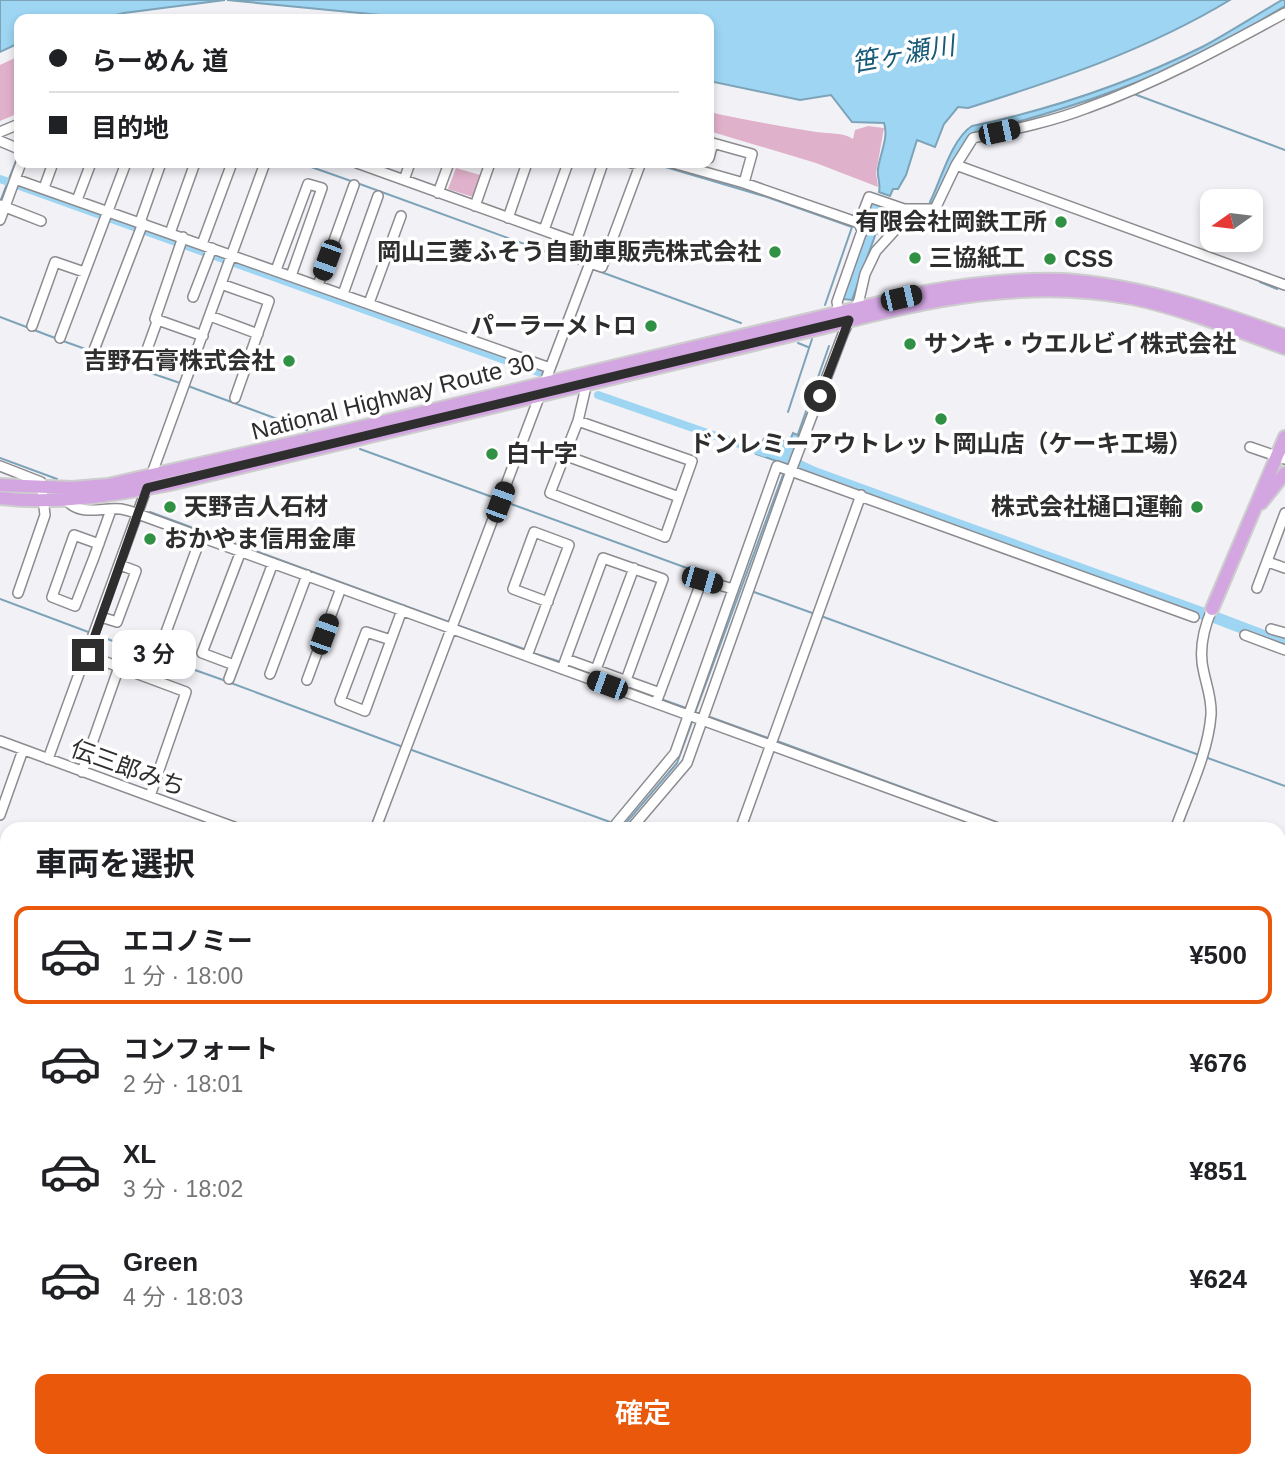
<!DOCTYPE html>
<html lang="ja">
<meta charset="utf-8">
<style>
body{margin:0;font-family:Arial,"Noto Sans JP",sans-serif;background:#f2f2f2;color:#202124;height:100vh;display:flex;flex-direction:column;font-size:26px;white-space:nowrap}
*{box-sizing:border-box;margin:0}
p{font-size:23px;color:#757577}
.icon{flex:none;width:38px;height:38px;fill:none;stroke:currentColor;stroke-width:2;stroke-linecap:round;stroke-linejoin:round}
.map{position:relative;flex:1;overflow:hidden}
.details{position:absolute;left:0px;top:822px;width:1286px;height:646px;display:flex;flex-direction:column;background:#fff;border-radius:21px 21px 0 0;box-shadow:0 4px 10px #0003}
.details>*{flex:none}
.guide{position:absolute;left:14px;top:14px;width:700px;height:154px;border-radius:14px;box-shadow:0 4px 10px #0003;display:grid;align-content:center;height:154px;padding:0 35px;background:#fff}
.needle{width:46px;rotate:256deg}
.tools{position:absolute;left:1200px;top:189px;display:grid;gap:14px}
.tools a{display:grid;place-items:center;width:63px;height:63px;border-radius:14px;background:#fff;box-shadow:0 4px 10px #0003;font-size:35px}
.end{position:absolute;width:32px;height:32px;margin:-16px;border:9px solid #2e2e2f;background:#fff;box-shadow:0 0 0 4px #fff}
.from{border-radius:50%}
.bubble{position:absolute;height:49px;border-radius:14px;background:#fff;box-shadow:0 4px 10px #0003;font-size:23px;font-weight:600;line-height:49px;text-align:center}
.car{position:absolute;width:21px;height:42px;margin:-21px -10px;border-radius:9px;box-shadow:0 0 5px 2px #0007;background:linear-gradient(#222 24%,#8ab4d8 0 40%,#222 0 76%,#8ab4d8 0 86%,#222 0)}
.guide b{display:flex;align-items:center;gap:24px;height:66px;font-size:26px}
.guide b+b{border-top:2px solid #e0e0e0}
.guide i{width:18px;height:18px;background:#202124}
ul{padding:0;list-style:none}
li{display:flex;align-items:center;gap:21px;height:98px;margin:0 14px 10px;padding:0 21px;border:4px solid transparent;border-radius:14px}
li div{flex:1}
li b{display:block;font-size:26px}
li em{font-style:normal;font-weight:600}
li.active{border-color:#ea580c}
li>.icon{width:63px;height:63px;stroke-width:1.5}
h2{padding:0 35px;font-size:32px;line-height:84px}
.cta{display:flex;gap:14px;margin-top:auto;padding:14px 35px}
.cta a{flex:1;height:80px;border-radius:14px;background:#ea580c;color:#fff;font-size:28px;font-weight:600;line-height:80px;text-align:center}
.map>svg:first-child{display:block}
.green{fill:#e0b1ca}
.water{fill:#9dd5f3;stroke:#7ca3b8;stroke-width:2}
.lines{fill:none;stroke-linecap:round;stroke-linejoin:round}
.stream{stroke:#7ca3b8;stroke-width:2}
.canal{stroke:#9dd5f3;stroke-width:8}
.river{stroke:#9dd5f3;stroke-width:12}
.minor-casing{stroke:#8c8c90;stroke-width:12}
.highway-casing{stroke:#cdcdcd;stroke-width:16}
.minor{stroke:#fff;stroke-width:9}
.highway{stroke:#d3a6e2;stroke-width:12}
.route{stroke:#2e2e2f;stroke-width:9}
.poi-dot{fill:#309145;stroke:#fff;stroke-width:2.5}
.labels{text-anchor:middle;stroke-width:7;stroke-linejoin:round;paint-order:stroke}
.poi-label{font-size:24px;font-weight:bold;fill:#2e2e2f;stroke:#fff;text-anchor:start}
.street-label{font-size:24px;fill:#2e2e2f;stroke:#fff}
.water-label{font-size:26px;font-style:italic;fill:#175a78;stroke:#fff}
</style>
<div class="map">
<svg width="1285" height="1468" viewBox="0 0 1285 1468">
<rect width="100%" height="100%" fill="#f2f1f6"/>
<path class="green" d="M19,56V113L0,121V65Z
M709,112C744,120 780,126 816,132C829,134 843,132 853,139L855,130L868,126L884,128L876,173L878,187L816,163L709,131Z
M456,168L480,175L473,197L448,189Z"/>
<path class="water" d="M0,0H225L124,13L99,19H19V43L0,52Z
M227,0H1230C1147,50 1060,79 968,108L958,107L944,124L935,147L917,140L906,175L898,189H893L890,196L879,192C881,184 877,178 878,169C880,154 889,137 884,123L852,122L831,95L800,100L709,81V19H422Z
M1282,0H1285V6C1259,21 1233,39 1206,52C1130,89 1053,114 971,134L935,205L930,202C940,182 952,138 972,126C1052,109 1130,83 1204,46C1230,32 1256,15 1282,0Z
M872,201L894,206L899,214L892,227L883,235L876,233L852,300L842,299L867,228L866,212Z
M767,433L789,443L793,433L800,436L788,465L756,454Z"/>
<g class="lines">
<path class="stream" d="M1134,94L1285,150
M300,163L351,181
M652,163L767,197L852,227L825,305
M357,183L585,266
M0,202L19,153
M590,268L741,323
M1260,282L1277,289
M0,317L29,328
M34,330L55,338
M63,341L91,351
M798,343L808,347
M96,353L137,368
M142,370L180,383
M188,386L307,430
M788,412L812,339
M798,434L829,346
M360,449L495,498
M0,458L57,479
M801,461L806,469
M503,501L728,583
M150,512L449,622
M754,592L815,614
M0,599L91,633
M821,616L1199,755
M457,625L524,649
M96,635L226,681
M533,653L561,662
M566,664L590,673
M599,676L620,684
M231,683L403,747
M628,687L656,697
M661,699L686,708
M695,713L784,472
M710,717L768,738
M777,741L1018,830
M409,749L610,822
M1205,757L1285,786
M620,830L677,763L692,722
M0,885L7,887
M1279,924L1285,927
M1279,1065L1285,1067
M3,1089L7,1093
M1279,1211L1285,1213
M0,1313L7,1305
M1279,1351L1285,1353
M0,1406L7,1415
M46,1461L52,1468
M353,1461L359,1468
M683,1461L692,1468
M695,1461L703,1468
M724,1461L733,1468
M1192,1461L1210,1468
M158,1467L163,1461
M800,1468L806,1463
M807,1468H808"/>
<path class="canal" d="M0,179L541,373
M598,395L765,453"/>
<path class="river" d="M797,465L814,473L1204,614
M1214,617L1285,644"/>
<defs>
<path id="minor" d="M0,132L19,124
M0,141L19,149
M709,142L752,154L744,183
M709,158L713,143
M357,163L576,242
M603,163L576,242L590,263L602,267L640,165L631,163
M673,163L744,183L859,223
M956,165L973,138C1011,130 1051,122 1087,108C1156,83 1221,48 1285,13
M15,179L550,368
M404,180L410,163
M44,188L53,163
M438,193L449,163
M77,200L91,163
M0,205L41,221
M475,206L490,163
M508,218L527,163
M0,220L21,163
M140,222L161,163
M544,230L568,163
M170,233L195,163
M183,237L155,319L203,336
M202,244L232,163
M276,270L308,184L322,188L291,276
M221,284L269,301L235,398
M318,285L354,185
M343,294L378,196
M193,297L212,248
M369,303L401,216
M210,316L258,334
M840,316L837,302L862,231L859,223L869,197L904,209H935L956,165L1285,285
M32,326L55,262L84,272
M60,338L126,163
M94,350L143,223
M141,366L158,319
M578,421L692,461L665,537L550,493Z
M578,421L585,391L584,381
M1250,447L1285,459
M564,455L679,497
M0,466L41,482L45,515L18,593
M66,500C81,517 101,507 121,509C127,510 133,512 138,514L1003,830
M99,544L74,535L52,597L75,606C88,574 100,542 111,510
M1268,562L1285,568
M1257,588L1285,513
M101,617L117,622L136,571L120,565
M1271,629L1285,633
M1245,635L1285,650
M391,640L366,632L340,701L365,711L402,610
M162,643L201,537
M88,655L119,667
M527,656L569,545L534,532L513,589L548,602
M566,659L660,693
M234,665L202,653L241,551
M562,669L603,558L663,579L622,691
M270,674L307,575
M229,679L273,563
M307,680L341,588
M592,680L634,568
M656,703L702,580L733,589
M0,741L242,830
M48,759L265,163
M82,772L119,667L186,692L150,796
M0,815L23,750
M375,830L590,263
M611,830L675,753L777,466L1194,617
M630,830L687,763L791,471L843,334L859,300L865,274L876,251L897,228L904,209
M740,830L861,495
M1175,830C1188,793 1208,754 1211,715C1212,700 1207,687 1204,673C1198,651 1203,630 1212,609
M1279,931L1285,933
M0,1021L7,1023
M0,1079L7,1087
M1279,1204L1285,1206
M0,1250L7,1258
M144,1461L153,1468
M383,1461L390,1468
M410,1461L416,1468
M732,1461L740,1467
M841,1461L849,1468
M66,1468L71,1461
M80,1468L86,1461
M132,1468L138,1461
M793,1468L798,1461"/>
<path id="highway" d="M0,485L72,488L108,485L349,430L925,292C971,284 1017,278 1063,280C1140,285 1213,310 1285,336
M0,498C57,505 113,495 170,484L821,328C924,300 1026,278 1132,298C1185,309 1235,330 1285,348
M1261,503L1285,473
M1212,609L1285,437"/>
</defs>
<use href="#minor" class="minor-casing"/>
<use href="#highway" class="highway-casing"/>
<use href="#minor" class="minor"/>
<use href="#highway" class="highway"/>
</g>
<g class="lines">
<path class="route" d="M88,655L147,488L849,320L820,396"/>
</g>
<g class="poi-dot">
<circle cx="1061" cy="222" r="7"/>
<circle cx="775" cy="252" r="7"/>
<circle cx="915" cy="258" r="7"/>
<circle cx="1050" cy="259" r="7"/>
<circle cx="651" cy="326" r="7"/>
<circle cx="910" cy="344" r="7"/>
<circle cx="289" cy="361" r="7"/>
<circle cx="941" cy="419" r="7"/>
<circle cx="492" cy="454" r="7"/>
<circle cx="170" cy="507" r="7"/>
<circle cx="1197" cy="507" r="7"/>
<circle cx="150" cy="539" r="7"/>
</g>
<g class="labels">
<g class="poi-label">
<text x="1047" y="230" text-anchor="end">有限会社岡鉄工所</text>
<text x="761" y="260" text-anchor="end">岡山三菱ふそう自動車販売株式会社</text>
<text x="929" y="266">三協紙工</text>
<text x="1064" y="267">CSS</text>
<text x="637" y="334" text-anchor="end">パーラーメトロ</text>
<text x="924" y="352">サンキ・ウエルビイ株式会社</text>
<text x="275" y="369" text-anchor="end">吉野石膏株式会社</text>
<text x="941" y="452" text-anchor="middle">ドンレミーアウトレット岡山店（ケーキ工場）</text>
<text x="506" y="462">白十字</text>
<text x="184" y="515">天野吉人石材</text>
<text x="1183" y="515" text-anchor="end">株式会社樋口運輸</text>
<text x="164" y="547">おかやま信用金庫</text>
</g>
<g class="street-label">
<text transform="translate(393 397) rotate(-14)" y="8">National Highway Route 30</text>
<text transform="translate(128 768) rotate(20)" y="8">伝三郎みち</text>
</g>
<g class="water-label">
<text transform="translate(903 54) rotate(-10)" y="9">笹ヶ瀬川</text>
</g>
</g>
</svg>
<div class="tools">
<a><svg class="needle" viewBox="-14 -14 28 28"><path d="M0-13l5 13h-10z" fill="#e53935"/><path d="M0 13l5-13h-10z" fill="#757577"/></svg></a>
</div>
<i class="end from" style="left:820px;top:396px"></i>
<i class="end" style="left:88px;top:655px"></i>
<div class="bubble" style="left:112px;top:630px;width:84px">3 分</div>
<i class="car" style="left:999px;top:132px;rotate:78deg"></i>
<i class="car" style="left:327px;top:260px;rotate:200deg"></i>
<i class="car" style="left:901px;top:298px;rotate:77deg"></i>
<i class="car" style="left:500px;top:502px;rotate:20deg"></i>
<i class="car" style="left:702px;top:580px;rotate:106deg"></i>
<i class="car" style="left:324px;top:634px;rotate:20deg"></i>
<i class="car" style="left:607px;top:685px;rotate:290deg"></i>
<div class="guide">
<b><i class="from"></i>らーめん 道</b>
<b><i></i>目的地</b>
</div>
<section class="details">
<h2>車両を選択</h2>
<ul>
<li class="active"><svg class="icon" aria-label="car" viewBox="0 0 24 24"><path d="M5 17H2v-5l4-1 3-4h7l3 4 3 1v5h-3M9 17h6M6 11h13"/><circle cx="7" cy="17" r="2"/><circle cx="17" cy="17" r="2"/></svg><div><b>エコノミー</b><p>1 分 · 18:00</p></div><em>¥500</em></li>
<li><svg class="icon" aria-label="car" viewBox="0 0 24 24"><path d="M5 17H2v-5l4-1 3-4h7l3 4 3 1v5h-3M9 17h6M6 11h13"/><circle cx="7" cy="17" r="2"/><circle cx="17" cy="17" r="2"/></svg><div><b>コンフォート</b><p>2 分 · 18:01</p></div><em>¥676</em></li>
<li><svg class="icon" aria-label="car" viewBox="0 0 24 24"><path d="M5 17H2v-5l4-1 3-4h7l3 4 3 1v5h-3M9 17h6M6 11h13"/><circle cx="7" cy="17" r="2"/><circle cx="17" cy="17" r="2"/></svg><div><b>XL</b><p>3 分 · 18:02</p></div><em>¥851</em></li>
<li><svg class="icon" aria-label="car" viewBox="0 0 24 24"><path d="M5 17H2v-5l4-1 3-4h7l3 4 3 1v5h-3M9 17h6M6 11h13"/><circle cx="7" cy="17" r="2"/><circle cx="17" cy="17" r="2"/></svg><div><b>Green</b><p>4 分 · 18:03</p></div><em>¥624</em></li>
</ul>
<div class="cta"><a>確定</a></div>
</section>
</div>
